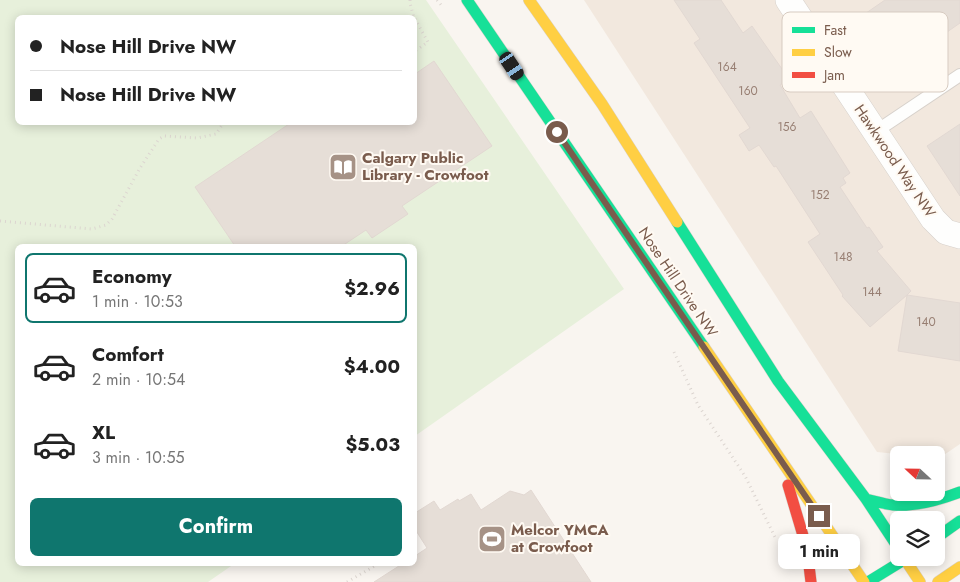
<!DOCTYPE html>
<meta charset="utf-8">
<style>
body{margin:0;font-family:Jost,sans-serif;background:#f6f6f6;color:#222;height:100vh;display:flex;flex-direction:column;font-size:19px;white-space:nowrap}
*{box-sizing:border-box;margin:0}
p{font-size:16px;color:#767676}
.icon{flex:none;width:28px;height:28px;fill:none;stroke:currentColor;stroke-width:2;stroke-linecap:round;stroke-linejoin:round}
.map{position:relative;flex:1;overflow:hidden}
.details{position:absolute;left:15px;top:244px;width:402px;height:322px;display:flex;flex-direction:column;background:#fff;border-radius:8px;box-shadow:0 2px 12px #0003}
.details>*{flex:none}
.top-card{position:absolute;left:15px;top:15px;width:402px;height:110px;border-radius:8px;box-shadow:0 2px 12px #0003;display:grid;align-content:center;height:110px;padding:0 15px;background:#fff}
.needle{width:32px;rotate:292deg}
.tools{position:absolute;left:890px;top:446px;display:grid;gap:10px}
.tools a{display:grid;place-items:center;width:55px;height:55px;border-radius:8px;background:#fff;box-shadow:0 2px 12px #0003;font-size:25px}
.end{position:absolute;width:22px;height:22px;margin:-11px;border:6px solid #7a5c4d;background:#fff;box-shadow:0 0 0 2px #fff}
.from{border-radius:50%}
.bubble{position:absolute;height:35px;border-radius:8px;background:#fff;box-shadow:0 2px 12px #0003;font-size:16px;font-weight:700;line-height:35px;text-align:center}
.car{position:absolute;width:15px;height:30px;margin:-15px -8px;border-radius:6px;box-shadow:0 0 4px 1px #0007;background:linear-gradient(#222 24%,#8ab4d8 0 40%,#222 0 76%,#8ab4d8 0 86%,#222 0)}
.top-card b{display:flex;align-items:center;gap:18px;height:48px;font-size:19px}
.top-card b+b{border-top:1px solid #e0e0e0}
.top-card i{width:12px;height:12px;background:#222}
ul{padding:9px 0 0;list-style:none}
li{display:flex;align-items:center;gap:15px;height:70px;margin:0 10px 8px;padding:0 5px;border:2px solid transparent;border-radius:8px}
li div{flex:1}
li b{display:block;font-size:19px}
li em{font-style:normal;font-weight:700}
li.on{border-color:#0f766e}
li>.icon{width:45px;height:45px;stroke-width:1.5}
.primary-button{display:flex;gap:10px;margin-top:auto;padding:10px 15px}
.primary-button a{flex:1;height:58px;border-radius:8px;background:#0f766e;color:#fff;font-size:20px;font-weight:700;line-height:58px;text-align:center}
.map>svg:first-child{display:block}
.residential{fill:#f2e8de}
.green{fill:#e7f0db;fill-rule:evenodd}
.building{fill:#e6ded7;stroke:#e2d8d2}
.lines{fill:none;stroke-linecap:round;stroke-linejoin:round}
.lane-casing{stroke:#d7d1cb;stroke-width:14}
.street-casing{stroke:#d7d1cb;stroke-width:26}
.fast-casing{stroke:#d9d2cb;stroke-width:12}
.slow-casing{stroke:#d9d2cb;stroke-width:12}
.jam-casing{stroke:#d9d2cb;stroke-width:12}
.path{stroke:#dcd5d0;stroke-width:3;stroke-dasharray:1 4;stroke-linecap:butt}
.lane{stroke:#fefefd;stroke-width:12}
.street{stroke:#fefefd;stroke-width:25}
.fast{stroke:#16e098;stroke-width:11}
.slow{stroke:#ffcf43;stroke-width:11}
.jam{stroke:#f24e42;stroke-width:11}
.route{stroke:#7a5c4d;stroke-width:6}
.labels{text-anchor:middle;stroke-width:4;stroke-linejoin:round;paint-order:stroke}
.number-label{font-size:12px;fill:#977e72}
.poi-label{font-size:15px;font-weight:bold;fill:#7a5c4d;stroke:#fffaf3;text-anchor:start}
.street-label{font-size:15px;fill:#7a5c4d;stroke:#fffaf3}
.key{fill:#fffaf3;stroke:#d7cbc1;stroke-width:1}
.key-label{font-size:14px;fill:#7a5c4d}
</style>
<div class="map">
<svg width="960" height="582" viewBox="0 0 960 582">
<rect width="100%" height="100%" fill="#f9f5f0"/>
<path class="residential" d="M584,0H960V444L938,459L936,458V455H906L877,452Z"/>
<path class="green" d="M0,0H426L624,289L415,436V246H18V564H234L208,582H0ZM18,18H415V122H18Z"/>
<path class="building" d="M674,0H721L743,33L752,26L789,79L780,85L800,118L811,111L850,173L843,178L846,183L840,187L867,228L869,227L883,247L877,251L911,291L907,295L960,303V361L898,351L907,295L870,327L842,296L843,295L808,242L820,234L776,166L774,167L759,145L749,151L739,135L750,128L694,43L700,39Z
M885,0H960V23L917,53L914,49L877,74L860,47L870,40L856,20Z
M434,61L492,146L402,206L408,214L372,238L366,230L342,246H235L195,187L292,122H415V74Z
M960,124V196L927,146Z
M531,490L591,582H374L402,564H415V556L427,548L415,529V513L434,501L440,510L458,499L459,501L471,494L481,510L510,491L524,495Z"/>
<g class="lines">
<defs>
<path id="lane" d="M875,132L960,75"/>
<path id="street" d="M788,0L933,219L946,232L960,236"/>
<path id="fast" d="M467,0L704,347
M677,222L778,381L866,499L899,549
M866,499C875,501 884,504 893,505C916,507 939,500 960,492
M936,538L960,521
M868,582L907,558"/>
<path id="slow" d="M529,0L602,104L677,222
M704,347L864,582
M904,558L920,582
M938,582L960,567"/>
<path id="jam" d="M788,485L807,549L811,582"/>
</defs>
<use href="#lane" class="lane-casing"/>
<use href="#street" class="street-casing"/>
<use href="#fast" class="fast-casing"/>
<use href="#slow" class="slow-casing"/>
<use href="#jam" class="jam-casing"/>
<path class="path" d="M410,0V3L414,18
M437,0L442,6
M415,19L428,42L415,51
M0,221L92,229L106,225L112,219L140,168L159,139L164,136L197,138L216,134L224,122
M674,352L698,405L745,476L775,537
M347,582L378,564"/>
<use href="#lane" class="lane"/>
<use href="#street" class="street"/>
<use href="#fast" class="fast"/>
<use href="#slow" class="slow"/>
<use href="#jam" class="jam"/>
</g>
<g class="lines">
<path class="route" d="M557,132L819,516"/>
</g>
<defs>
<symbol id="library-square" viewBox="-11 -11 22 22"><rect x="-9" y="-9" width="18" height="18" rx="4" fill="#a69286" stroke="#fffaf3"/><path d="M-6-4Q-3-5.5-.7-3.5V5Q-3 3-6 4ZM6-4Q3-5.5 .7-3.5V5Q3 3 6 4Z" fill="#fff"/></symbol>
<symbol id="stadium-square" viewBox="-11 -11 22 22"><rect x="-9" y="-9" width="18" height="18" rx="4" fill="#a69286" stroke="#fffaf3"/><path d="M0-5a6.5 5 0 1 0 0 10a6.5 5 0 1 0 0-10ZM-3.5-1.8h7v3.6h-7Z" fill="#fff"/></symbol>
</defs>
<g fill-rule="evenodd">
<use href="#library-square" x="327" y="151" width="32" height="32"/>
<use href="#stadium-square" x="476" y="523" width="32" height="32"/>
</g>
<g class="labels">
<g class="number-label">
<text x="727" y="71">164</text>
<text x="748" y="95">160</text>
<text x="787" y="131">156</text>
<text x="820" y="199">152</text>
<text x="843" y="261">148</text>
<text x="872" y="296">144</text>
<text x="926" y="326">140</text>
</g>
<g class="poi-label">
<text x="362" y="163">Calgary Public<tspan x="362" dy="17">Library - Crowfoot</tspan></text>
<text x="511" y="535">Melcor YMCA<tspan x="511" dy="17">at Crowfoot</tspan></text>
</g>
<g class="street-label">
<text transform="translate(895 161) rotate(56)" y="5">Hawkwood Way NW</text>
<text transform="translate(678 282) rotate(56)" y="5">Nose Hill Drive NW</text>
</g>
</g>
<rect x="782" y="12" width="166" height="80" rx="8" class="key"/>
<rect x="792" y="27" width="23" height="6" fill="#16e098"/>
<rect x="792" y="49" width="23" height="7" fill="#ffcf43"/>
<rect x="792" y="72" width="23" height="6" fill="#f24e42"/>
<g class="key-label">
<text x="824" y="35">Fast</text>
<text x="824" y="57">Slow</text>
<text x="824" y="80">Jam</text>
</g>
</svg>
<div class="tools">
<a><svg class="needle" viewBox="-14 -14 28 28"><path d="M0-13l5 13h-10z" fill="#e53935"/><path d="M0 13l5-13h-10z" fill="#767676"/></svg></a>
<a><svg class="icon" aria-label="layers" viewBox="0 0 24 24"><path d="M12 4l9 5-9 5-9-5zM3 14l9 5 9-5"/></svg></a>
</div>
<i class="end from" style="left:557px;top:132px"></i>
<i class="end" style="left:819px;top:516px"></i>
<div class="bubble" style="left:778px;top:534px;width:82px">1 min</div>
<i class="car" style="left:512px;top:66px;rotate:146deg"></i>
<div class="top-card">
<b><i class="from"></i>Nose Hill Drive NW</b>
<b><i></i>Nose Hill Drive NW</b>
</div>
<section class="details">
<ul>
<li class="on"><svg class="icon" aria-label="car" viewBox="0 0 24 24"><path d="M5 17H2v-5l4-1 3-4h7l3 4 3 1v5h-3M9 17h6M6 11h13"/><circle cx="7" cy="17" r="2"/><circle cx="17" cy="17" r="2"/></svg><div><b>Economy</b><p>1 min · 10:53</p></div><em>$2.96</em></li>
<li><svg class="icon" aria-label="car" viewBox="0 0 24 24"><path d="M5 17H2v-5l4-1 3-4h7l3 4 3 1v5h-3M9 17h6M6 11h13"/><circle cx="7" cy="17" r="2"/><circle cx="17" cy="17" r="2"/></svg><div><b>Comfort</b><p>2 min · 10:54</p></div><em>$4.00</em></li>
<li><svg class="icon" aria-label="car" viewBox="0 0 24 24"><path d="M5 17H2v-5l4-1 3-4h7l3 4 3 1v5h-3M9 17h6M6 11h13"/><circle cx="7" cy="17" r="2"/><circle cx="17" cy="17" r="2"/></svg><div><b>XL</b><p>3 min · 10:55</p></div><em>$5.03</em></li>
</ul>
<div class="primary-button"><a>Confirm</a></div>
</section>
</div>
